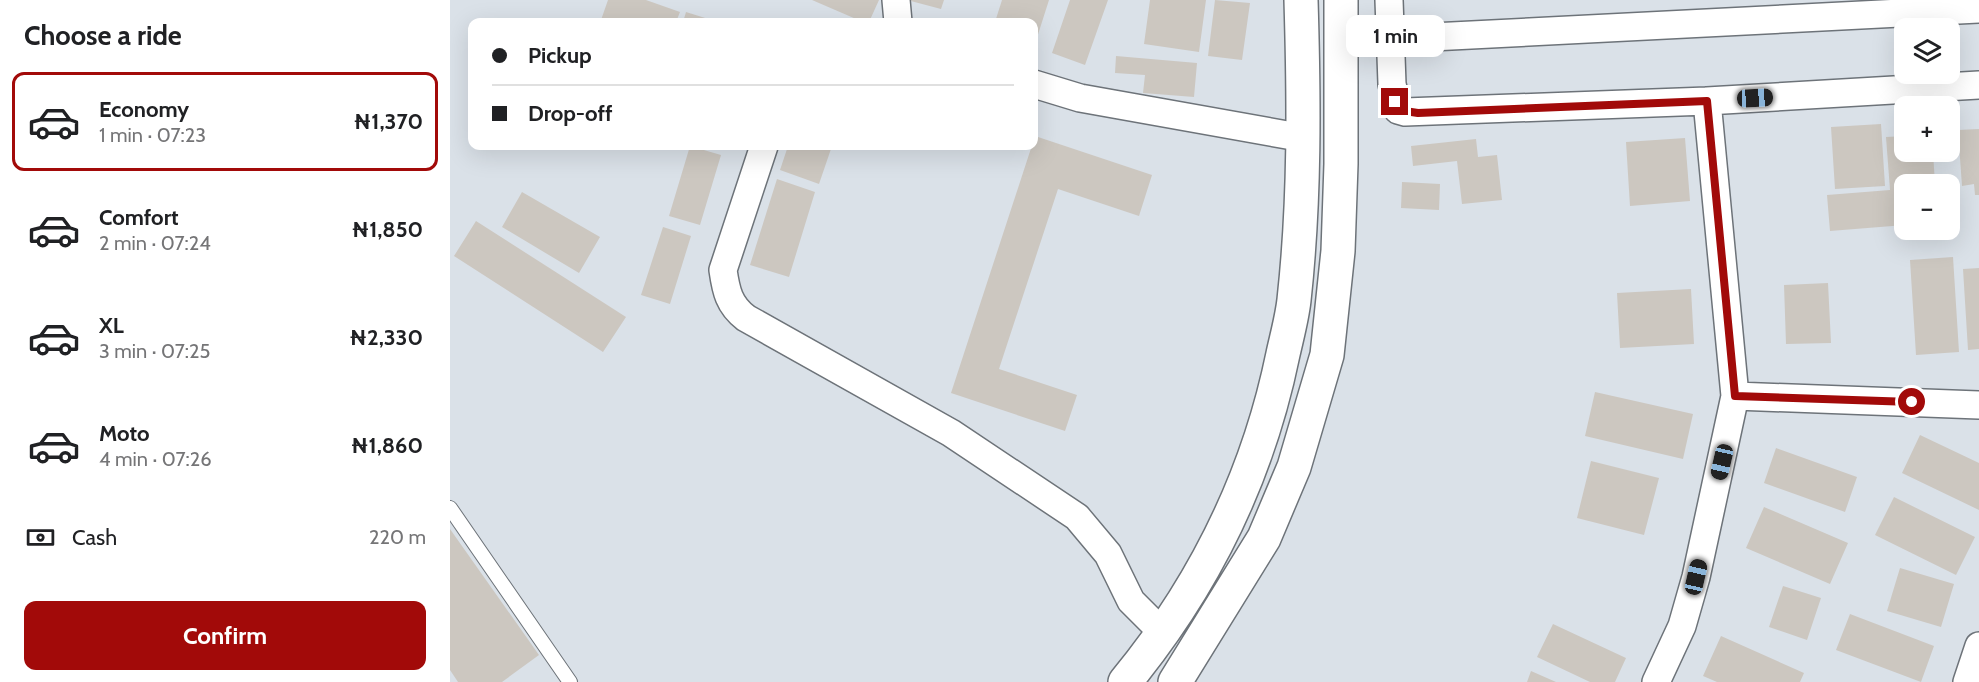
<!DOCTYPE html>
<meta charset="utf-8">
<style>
body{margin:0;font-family:Cabin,sans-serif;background:#f6f6f6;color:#202124;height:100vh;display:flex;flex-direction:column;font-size:22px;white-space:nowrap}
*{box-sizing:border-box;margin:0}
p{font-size:20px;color:#757577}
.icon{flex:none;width:33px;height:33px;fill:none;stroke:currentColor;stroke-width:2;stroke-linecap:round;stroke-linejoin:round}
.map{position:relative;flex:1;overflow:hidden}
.sheet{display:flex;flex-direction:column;background:#fff;width:450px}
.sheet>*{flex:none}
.banner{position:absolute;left:18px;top:18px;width:570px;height:132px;border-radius:12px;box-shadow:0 6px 24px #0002;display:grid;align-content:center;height:132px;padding:0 24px;background:#fff}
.fabs{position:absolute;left:1444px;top:18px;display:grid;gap:12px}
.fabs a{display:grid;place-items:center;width:66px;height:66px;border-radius:12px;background:#fff;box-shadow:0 6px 24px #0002;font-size:30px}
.end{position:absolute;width:27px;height:27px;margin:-14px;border:8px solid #a20a09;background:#fff;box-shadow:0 0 0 3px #fff}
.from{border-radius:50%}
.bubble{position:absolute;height:42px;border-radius:12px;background:#fff;box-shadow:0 6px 24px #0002;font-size:20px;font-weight:700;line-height:42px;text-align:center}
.car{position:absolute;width:18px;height:36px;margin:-18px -9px;border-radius:8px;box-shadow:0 0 4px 2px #0007;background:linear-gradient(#222 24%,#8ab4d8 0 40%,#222 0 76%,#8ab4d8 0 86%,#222 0)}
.banner b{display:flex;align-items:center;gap:21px;height:57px;font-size:22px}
.banner b+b{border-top:2px solid #e0e0e0}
.banner i{width:15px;height:15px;background:#202124}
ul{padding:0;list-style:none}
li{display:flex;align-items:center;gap:18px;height:99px;margin:0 12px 9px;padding:0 12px;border:3px solid transparent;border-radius:12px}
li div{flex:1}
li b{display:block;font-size:22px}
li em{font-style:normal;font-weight:700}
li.active{border-color:#a20a09}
li>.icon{width:54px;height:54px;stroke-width:1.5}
h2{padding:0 24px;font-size:27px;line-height:72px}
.pay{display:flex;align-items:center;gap:15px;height:66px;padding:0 24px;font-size:22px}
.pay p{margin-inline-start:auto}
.action{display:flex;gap:12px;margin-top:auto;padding:12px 24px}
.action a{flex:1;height:69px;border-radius:12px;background:#a20a09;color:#fff;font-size:24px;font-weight:700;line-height:69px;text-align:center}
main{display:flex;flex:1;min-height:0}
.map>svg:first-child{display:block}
.building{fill:#ccc7c0}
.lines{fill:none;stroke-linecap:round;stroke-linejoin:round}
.lane-casing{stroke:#6d7379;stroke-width:16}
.street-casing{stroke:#6d7379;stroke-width:30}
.primary-casing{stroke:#6d7379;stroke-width:36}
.lane{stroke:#fff;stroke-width:14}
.street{stroke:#fff;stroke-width:27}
.primary{stroke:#fff;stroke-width:33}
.route{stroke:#a20a09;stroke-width:8}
</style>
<main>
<section class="sheet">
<h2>Choose a ride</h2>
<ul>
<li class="active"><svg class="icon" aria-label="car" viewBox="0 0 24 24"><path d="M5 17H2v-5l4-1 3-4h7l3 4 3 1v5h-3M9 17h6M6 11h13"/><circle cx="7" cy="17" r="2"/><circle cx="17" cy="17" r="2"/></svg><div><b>Economy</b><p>1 min · 07:23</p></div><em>₦1,370</em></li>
<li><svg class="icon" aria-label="car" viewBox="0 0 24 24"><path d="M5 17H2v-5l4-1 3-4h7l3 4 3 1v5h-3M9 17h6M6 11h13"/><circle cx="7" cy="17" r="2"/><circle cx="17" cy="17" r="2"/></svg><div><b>Comfort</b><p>2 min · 07:24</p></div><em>₦1,850</em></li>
<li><svg class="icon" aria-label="car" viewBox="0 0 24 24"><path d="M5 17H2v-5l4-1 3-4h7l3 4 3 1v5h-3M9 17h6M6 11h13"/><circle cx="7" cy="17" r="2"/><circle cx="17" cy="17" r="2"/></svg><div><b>XL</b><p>3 min · 07:25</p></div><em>₦2,330</em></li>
<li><svg class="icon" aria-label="car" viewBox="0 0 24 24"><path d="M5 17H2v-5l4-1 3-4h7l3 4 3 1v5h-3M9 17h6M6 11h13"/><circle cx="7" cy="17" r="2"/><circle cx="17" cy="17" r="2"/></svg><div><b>Moto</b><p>4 min · 07:26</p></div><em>₦1,860</em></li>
</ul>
<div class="pay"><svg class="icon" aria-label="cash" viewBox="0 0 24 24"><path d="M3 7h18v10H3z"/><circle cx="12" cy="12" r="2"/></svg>Cash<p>220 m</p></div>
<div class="action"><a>Confirm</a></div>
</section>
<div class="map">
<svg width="1529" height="682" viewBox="0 0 1529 682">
<rect width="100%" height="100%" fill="#dae1e8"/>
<path class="building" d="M158,0H196L230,12L226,22H159L151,20Z
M362,0H429L419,22H413Z
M457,0H494L491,9Z
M552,0H599L584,47V22H545Z
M620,0H658L635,65L602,53Z
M700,0H756L749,52L694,44Z
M765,0L800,3L792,60L758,56Z
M236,12L268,22H233Z
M666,56L747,63L744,97L693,93L695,75L665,73Z
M1431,124L1435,186L1385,189L1381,127Z
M1529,129V195H1525L1524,184L1512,186L1508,130Z
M585,136L702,175L689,216L608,189L549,369L627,395L615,431L501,393Z
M1455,136V152H1483L1485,184H1455V225L1380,231L1377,195L1440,190L1436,137Z
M1235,138L1240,201L1180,206L1176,142Z
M1026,139L1028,157L1047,155L1052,200L1012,204L1007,161L963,166L961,146Z
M240,146L271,155L250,225L219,216Z
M338,146H382L369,184L330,170Z
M327,179L365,192L339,277L300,265Z
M952,182L990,184L989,210L951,208Z
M72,192L150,237L129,273L52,227Z
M26,221L176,317L153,352L4,256Z
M213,227L241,236L220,304L191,295Z
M1503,257L1509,352L1466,355L1460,260Z
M1529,268V349L1518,350L1513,269Z
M1378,283L1381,343L1336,344L1334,285Z
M1241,289L1244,344L1170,348L1167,293Z
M1145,392L1243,414L1233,459L1135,436Z
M1470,435L1529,463V510L1452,473Z
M1326,448L1407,477L1395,512L1314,483Z
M1141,461L1209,478L1194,535L1127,518Z
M1444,497L1525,537L1506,575L1425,535Z
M1314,507L1398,543L1380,584L1296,548Z
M0,529L89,655L52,682H8L0,670Z
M1450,568L1504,584L1491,627L1437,611Z
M1333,586L1371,598L1357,640L1319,627Z
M1400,614L1484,646L1471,682L1386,650Z
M1103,624L1176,658L1165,682H1140L1087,657Z
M1271,636L1354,673L1350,682H1267L1253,676Z
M1081,671L1106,682H1077Z"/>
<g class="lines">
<defs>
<path id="lane" d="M0,508L120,682"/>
<path id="street" d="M446,0L448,22
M939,0L942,84L948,110L955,112L1257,101L1529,85
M942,39L1529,9
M584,84L630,98L854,138
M314,146L273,270C276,291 279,305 296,318L501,433L627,517L658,554L681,601L712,632
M1285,396L1529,405
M1206,682L1232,626L1246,577L1285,396L1257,101
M1517,682L1529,646"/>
<path id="primary" d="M675,682C754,586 808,476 833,354C837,336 842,318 844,300C855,200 854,100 851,0
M725,682L814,538L844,467L877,355L888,251L891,164V0"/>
</defs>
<use href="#lane" class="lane-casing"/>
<use href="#street" class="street-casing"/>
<use href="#primary" class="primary-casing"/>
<use href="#lane" class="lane"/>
<use href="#street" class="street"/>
<use href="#primary" class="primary"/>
</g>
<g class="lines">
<path class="route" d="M945,102L948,110L968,113L1257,101L1285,396L1462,402"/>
</g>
</svg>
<div class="fabs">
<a><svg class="icon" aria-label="layers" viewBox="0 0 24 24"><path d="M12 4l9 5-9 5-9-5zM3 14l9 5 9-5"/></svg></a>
<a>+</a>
<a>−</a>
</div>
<i class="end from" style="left:1462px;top:402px"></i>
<i class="end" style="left:945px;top:102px"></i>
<div class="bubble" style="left:896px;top:15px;width:99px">1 min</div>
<i class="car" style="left:1305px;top:98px;rotate:87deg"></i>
<i class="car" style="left:1272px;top:462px;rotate:193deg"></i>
<i class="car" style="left:1246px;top:577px;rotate:13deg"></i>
<div class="banner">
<b><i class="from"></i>Pickup</b>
<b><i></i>Drop-off</b>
</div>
</div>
</main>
